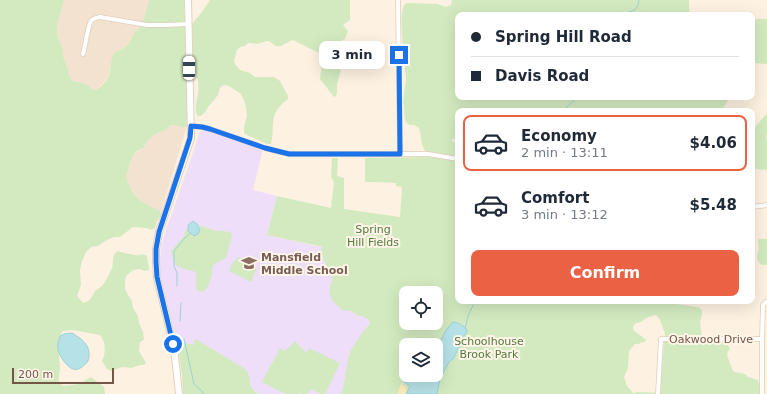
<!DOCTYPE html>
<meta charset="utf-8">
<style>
body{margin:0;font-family:"DejaVu Sans",sans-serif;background:#f2f2f3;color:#1f2937;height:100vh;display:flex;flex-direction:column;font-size:15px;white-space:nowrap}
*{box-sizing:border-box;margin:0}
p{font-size:13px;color:#747a83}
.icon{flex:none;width:22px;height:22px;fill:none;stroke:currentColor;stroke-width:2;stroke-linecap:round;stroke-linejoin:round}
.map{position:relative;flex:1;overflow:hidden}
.sheet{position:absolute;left:455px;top:108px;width:300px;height:196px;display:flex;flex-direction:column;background:#fff;border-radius:8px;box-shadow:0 4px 16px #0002}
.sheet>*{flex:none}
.banner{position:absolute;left:455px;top:12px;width:300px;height:88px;border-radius:8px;box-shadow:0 4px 16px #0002;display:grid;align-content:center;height:88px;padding:0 16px;background:#fff}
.tools{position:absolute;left:399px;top:286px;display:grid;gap:8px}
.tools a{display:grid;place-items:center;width:44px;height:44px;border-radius:8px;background:#fff;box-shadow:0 4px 16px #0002;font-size:20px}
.scale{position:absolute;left:12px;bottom:10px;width:102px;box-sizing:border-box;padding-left:4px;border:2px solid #745648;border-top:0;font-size:11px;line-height:14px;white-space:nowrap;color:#745648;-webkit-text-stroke:3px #fff5e8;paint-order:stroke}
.end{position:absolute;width:18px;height:18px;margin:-9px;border:5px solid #1a73e8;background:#fff;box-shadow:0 0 0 2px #fff}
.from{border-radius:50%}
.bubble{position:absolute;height:28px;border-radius:8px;background:#fff;box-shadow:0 4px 16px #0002;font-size:13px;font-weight:800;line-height:28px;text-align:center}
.car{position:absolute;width:12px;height:24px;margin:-12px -6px;border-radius:5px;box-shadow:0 0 3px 1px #0007;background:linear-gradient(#fff 24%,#345 0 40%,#fff 0 76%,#345 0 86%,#fff 0)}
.banner b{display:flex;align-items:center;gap:14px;height:38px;font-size:15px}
.banner b+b{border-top:1px solid #e0e1e3}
.banner i{width:10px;height:10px;background:#1f2937}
ul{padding:7px 0 0;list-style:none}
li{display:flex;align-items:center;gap:12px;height:56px;margin:0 8px 6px;padding:0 8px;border:2px solid transparent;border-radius:8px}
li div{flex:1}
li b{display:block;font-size:15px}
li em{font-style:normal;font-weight:800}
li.selected{border-color:#ea6243}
li>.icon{width:36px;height:36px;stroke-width:1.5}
.cta{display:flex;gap:8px;margin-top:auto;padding:8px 16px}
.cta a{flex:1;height:46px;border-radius:8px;background:#ea6243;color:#fff;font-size:16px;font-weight:800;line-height:46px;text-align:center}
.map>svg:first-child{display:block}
.residential{fill:#f4e2d0}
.education{fill:#eedef9}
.green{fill:#d3eac0;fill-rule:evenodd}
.sand{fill:#fdecbb}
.water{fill:#b6e1e6;stroke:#9cd1d8}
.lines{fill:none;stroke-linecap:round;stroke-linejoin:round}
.stream{stroke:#9cd1d8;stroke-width:1}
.street-casing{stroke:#e1cdbd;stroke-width:5.5}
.secondary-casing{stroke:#e8cfbd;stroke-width:8}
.street{stroke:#fff;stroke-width:4}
.secondary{stroke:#fff;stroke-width:6}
.route{stroke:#1a73e8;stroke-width:5}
.labels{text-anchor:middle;stroke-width:4;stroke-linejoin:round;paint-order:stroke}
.park-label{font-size:11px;fill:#547a40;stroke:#fff5e8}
.education-label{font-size:11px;font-weight:bold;fill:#785e54;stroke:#fff5e8;text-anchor:start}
.street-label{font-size:11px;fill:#745648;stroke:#fff5e8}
</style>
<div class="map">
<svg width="767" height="394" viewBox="0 0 767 394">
<rect width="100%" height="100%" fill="#fdf1e1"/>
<path class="residential" d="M64,0H149L142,24L134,33L129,43L126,46L122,49L114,53L111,62L109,74L106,80L96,90L92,89L87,84L73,81L69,75L68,69L63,56V50L61,44L58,38L57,26Z
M171,125H174L180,127H185L187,126L161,212L141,201L133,193L127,180V175L131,160L135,154L144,147L147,141L157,133L164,131Z"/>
<path class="education" d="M205,130L263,149L253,190L277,196L267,235L338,251L371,314L369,324L341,394H259L251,388L249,383L194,345L177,341L161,276L160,261L161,247L167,226L172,214L200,132L201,131Z"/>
<path class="green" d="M0,0H64L57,26L58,38L61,44L63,50V56L68,69L69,75L73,81L87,84L92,89L96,90C101,86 107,82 109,75C111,68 110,60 114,53L122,49L126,46L129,43L134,33L142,24L149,0H184V12L186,23V72L187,126L185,127H180L174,125H171L164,131L157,133L147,141L144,147L136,152L131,160L127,175V180L133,193L141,201L156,209L160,211L161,215L157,221L155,228L151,230L147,228L133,227L120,237H114L107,240L98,246L91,247L86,252L82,261L80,270L81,285L77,296L83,303C91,301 90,299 94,293C95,290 98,289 101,287C106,282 109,274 112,268C114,261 111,256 118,251C121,252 132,255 135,255C140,256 141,252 147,256L148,263L149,268V270L144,271L140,269L133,270L126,276L125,281V289L128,295L132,301L133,308L138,316L139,323L143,332L144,340L140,342L139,349V351L146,363L144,365H140L131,368L122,367L111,371L107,369L102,361C106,352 106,343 100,335L73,330L63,331C54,342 60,356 60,368C60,373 58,377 59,381C60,383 62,385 63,386L79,384L91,377L99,383L104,387L105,394H0Z
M210,0H350V20L343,25L348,31L345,39L342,40L344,46L341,54L342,66L337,84V93L336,96L334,97L320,79L322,64L319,53L293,40L290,41L281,46H276L269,41H267L257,44L251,43H248L245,46L240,47L237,50L234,61L235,64L239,69L243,71L248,72L255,77H274L280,81L288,96V99C286,101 283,102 281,105C269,117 275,130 271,144H267L245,134L244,132V127L247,115L245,103L241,94L229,86L224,85L222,86L220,88L218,95L214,100L208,107L206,111L201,116H198C193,108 197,102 198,94C199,89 198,85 198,80C192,70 193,38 192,25L195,20L202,12Z
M452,0H689V8L690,13L695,15H458V97H729L726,104L721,111H458V139H451L458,146V301H665L676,304L698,307L702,310V315L700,321L702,338C706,342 711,344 717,344C723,344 726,340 730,349L728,351L727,355L733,371L735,372L745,374L748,377L758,380L760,389V394H341L344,383L348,359L351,350L362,333L369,325L370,322L367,318L365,317L357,315L351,311L342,310L331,299L329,292L332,279L322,255L321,248L323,247L267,235L277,196L331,208L334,182L331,177L332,158H338L337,176L344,178V209L400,217L402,187L396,186V183L375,182H365V158L432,157C419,148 423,141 419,128L414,125C401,127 406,110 403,102L406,79C405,74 405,69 405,64C404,49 399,21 403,8C404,4 404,5 407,3L437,4L446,7L451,5ZM406,293H436V323H406ZM655,315L657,316L660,320L665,334L664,341L663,358L661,370V391L660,393L637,392L635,393H633L627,386L624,377L628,368L629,351L635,344H638L646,341C643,335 636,334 633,329V326L636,323L641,322L646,318ZM406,345H436V375H406Z
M752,19H767V64L752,63Z
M767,113V132L766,136L767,143V170L755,169L752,168V131Z
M202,226L213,230L230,232L232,234V236L226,258C222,261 217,260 213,266C211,269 213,268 212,272C212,276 208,289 204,291C200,293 198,291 196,289V273C193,270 192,271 188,270C184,269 181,267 177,266L174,262L171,251L184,236L186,230H188L190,234H194L199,232L200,227Z
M759,239H767V265C760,266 757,262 757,255C757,253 759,251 759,248C759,246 758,243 758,241Z
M239,257L257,268L251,282L229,271L233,262Z
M196,339L245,369C255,380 244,386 259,394H183L182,375L177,341L194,345V341Z
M295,341L306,353L309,348L340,363L325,394H320L312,389L307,394H302L300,393L299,394H285L262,382L280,348L285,351Z"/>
<path class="sand" d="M401,383L407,389L406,394H398Z"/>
<path class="water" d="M193,221L197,224L200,230L198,234L194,236L188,231V225Z
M453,322C458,322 464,326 467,330V332L464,336L461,345L458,349L453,359L449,362L440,379L437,394H406L410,386L404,382L403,376L406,369V375H436V350L446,330Z
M72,333C84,340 92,347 88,361C78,373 72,372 63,360C61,357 58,353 58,349C57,345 59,340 60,336L64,334Z"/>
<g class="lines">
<path class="stream" d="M624,15L625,13C634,11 638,10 639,0
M564,111C567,105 573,104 575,97
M177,286V273L174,266V251L183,240L190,233
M180,321L181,303
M465,329L468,316L475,301
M184,339L194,384L203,392V394"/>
<defs>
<path id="street" d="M398,0L400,154
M83,54C85,47 88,26 91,21C93,18 97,18 100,17L147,25H166L188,24
M191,126L202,127L210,129L265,148L289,154H428L458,159
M752,207L767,205
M658,394L661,339H762
M762,394V339L763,305L767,301"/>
<path id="secondary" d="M179,394L176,365L173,344L157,277L156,262V249L159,232L191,138L188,0"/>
</defs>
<use href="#street" class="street-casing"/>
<use href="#secondary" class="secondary-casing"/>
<use href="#street" class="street"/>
<use href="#secondary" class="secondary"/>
</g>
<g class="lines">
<path class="route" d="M173,344L157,277L156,262V249L159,232L190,138L191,126L202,127L210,129L265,148L289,154H400L399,55"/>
</g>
<defs>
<symbol id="school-bare" viewBox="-9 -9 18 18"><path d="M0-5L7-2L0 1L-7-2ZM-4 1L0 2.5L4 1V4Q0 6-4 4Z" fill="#8d6e63" stroke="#fff5e8" stroke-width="2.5" paint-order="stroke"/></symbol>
</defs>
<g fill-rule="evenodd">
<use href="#school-bare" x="238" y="252" width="22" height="22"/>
</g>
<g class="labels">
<g class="park-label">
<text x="373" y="233">Spring<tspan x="373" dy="13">Hill Fields</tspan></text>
<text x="489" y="345">Schoolhouse<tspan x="489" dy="13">Brook Park</tspan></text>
</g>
<g class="education-label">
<text x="261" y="261">Mansfield<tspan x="261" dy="13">Middle School</tspan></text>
</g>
<g class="street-label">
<text x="711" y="343">Oakwood Drive</text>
</g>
</g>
</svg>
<div class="tools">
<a><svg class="icon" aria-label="locate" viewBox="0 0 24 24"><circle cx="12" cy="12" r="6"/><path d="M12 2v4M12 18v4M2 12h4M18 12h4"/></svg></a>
<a><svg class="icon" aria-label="layers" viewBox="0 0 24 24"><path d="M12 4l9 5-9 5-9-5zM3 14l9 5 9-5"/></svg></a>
</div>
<div class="scale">200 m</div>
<i class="end from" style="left:173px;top:344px"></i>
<i class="end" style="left:399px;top:55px"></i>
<div class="bubble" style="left:319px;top:41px;width:66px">3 min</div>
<i class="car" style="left:189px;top:68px;rotate:0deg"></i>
<div class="banner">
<b><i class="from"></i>Spring Hill Road</b>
<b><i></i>Davis Road</b>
</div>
<section class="sheet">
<ul>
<li class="selected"><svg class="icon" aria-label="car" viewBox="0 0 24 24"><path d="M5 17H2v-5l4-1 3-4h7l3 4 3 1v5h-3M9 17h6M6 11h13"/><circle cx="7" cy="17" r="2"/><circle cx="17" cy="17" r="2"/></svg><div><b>Economy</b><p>2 min · 13:11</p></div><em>$4.06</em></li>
<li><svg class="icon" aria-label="car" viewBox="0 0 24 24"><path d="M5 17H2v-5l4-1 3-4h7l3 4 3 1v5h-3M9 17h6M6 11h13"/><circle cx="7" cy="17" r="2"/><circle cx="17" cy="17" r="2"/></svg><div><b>Comfort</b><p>3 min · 13:12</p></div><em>$5.48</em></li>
</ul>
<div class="cta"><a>Confirm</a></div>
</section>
</div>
